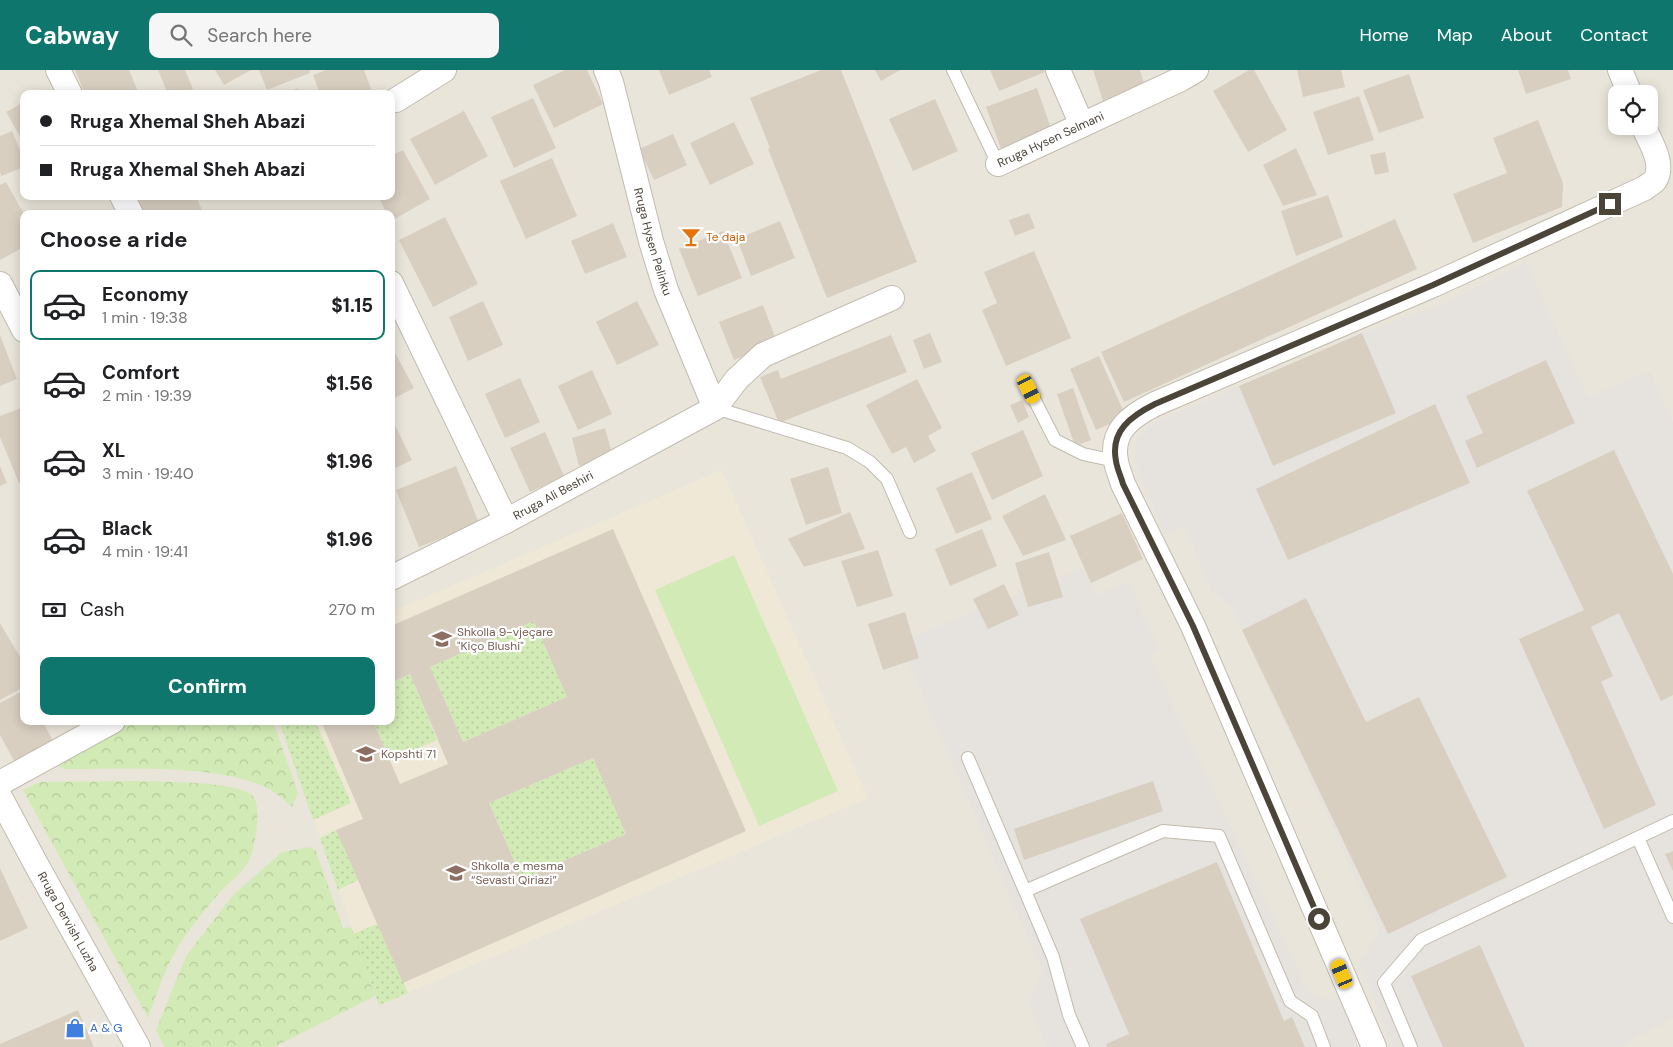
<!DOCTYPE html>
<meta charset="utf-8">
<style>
body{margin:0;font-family:"DM Sans",sans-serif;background:#f6f6f6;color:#202124;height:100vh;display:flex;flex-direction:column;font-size:19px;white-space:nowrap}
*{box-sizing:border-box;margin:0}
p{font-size:16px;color:#757577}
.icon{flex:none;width:28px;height:28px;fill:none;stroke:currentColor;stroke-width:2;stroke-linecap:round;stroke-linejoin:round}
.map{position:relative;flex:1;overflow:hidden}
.panel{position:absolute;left:20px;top:140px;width:375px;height:515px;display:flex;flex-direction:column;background:#fff;border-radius:10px;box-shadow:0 2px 12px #0003}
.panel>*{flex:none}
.top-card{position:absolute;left:20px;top:20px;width:375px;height:110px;border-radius:10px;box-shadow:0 2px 12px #0003;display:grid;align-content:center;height:110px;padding:0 20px;background:#fff}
.tools{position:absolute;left:1608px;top:15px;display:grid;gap:10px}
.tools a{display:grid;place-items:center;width:50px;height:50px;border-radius:10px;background:#fff;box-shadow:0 2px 12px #0003;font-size:25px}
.end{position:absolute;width:22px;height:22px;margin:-11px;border:6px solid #4b4439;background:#fff;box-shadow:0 0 0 2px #fff}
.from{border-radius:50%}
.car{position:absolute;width:15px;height:30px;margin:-15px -8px;border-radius:6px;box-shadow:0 0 4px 1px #0007;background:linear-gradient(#f5c518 24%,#345 0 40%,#f5c518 0 76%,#345 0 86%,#f5c518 0)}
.top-card b{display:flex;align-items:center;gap:18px;height:48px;font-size:19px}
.top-card b+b{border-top:1px solid #e0e0e0}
.top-card i{width:12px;height:12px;background:#202124}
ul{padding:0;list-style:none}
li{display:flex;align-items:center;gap:15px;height:70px;margin:0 10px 8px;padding:0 10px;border:2px solid transparent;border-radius:10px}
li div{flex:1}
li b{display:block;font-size:19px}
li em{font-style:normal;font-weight:800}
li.active{border-color:#0f766e}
li>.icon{width:45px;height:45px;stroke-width:1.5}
h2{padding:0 20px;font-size:22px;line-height:60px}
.pay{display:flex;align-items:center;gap:12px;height:55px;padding:0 20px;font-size:19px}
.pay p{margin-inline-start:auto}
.button{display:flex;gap:10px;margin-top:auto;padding:10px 20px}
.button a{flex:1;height:58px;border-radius:10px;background:#0f766e;color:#fff;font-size:20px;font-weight:800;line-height:58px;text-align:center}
header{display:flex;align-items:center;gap:30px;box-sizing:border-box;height:70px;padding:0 25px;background:#0f766e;color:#fff}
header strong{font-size:24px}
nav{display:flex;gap:28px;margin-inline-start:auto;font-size:18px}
.search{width:350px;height:45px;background:#f6f6f6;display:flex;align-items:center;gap:12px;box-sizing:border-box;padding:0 18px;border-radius:10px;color:#757577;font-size:19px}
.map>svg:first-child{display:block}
.residential{fill:#eae5da;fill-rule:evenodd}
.industrial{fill:#e6e2dd}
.education{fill:#efe8d6}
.grass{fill:url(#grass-dots)}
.forest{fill:url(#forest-crowns)}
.pitch{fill:#d2eab5}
.building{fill:#d8cfc1;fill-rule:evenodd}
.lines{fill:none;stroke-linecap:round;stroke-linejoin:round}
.lane-casing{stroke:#c2bbae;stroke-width:14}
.street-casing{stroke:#c2bbae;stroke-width:26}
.lane{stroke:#fff;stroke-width:12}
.street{stroke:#fff;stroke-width:24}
.route{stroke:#4b4439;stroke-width:6}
.labels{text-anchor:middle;stroke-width:4.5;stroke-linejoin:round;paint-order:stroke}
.street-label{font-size:12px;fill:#4b4439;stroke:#fff}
.food-label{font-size:12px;fill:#c56008;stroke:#fff;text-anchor:start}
.education-label{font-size:12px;fill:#785e54;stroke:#fff;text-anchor:start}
.shop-label{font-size:12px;fill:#366cbe;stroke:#fff;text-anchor:start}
</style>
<header>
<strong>Cabway</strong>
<div class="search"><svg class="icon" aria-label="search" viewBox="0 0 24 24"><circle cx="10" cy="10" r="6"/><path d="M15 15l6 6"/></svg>Search here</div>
<nav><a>Home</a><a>Map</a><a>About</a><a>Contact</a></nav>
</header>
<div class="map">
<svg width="1673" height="977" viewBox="0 0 1673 977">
<defs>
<pattern id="grass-dots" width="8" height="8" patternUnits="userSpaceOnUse" patternTransform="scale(1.25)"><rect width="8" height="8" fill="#d2eab5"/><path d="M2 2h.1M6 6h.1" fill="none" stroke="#b6ca9c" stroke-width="1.8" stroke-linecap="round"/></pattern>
<pattern id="forest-crowns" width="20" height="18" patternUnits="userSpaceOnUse" patternTransform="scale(1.25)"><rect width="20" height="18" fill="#d2eab5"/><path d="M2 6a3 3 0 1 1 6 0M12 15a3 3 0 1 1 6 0" fill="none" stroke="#b6ca9c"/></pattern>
</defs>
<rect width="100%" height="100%" fill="#f6f3ec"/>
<path class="residential" d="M0,0H1673V977H0ZM24,24H391V126H24ZM1616,24H1649V56H1616ZM24,144H391V651H24Z"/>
<path class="industrial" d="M1526,192L1588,328L1650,301L1673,354V948L1620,977H1393L1359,892L1380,861L1231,537L1211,521L1185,456L1165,465L1135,393L1137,369L1152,354L1362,263L1441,235Z
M1082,498L1097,525L1129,511L1159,579L1150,585L1309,923L1342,933L1360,977H1047L1029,933L1042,900L900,572Z"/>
<path class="education" d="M722,400L868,728L379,935L279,651H391V542Z"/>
<path class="grass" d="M534,551L567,627L463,672L430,597Z
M410,604L437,670L390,690L373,651H391V612Z
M279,651H315L351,733L313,750Z
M593,688L626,764L522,809L489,733Z
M336,760L358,810L338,820L320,768Z
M377,854L408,923L379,935L353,864Z"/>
<path class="forest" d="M133,651H273L298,723L292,737C285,731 279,725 271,720C222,693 121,699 64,699L53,693Z
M140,711C164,712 234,711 252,725C263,735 255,782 247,794C242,802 233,809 226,816C209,834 193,854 179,875C165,897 157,924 148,948L23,720L40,712Z
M310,777L316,781L343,859L351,857L375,926L274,977H165L156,960L186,886L234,824L282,782Z"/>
<path class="pitch" d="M734,485L838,721L759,756L655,520Z"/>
<path class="building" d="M75,0H129L139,24H85Z
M158,0H185L193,19L182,24H168Z
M215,0H251L224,15Z
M259,0H309L310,3L267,20Z
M326,0H364L373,24H320L313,5Z
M565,0H587L603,34L554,58L533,15Z
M659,0H709L712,7L669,25Z
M821,0H841L917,192L827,228L768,79L770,78L750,28Z
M875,0H900L881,11Z
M990,0H1044L1045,2L999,21Z
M1093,0H1140L1146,20L1104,34Z
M1249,0H1254L1287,60L1248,82L1213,21Z
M1297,0H1341L1345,17L1303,27Z
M1518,0H1568L1571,9L1526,24Z
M1409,4L1424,48L1379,63L1363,20Z
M298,18L300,24H285Z
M1037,18L1052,61L1001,79L986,37Z
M1359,26L1374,70L1328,85L1313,42Z
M533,28L556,78L514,98L491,47Z
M935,29L958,81L913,101L889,49Z
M24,32V73L6,42Z
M464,41L488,86L435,115L410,69Z
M1538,50L1563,113L1562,137L1473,173L1453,124L1507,103L1493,68Z
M734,52L754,94L710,115L690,73Z
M12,61L24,90V97L1,106L0,102V66Z
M673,64L687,95L654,110L639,79Z
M1296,78L1317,125L1283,136L1263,95Z
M403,80L430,129L391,151V144H387L378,126H391V86Z
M1385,82L1389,102L1375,105L1370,85Z
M552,88L577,146L526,169L500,111Z
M6,112L24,144V177L0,190V115Z
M1328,125L1343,167L1296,186L1281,141Z
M137,126H196L203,143L145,144Z
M1029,143L1035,158L1015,166L1009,150Z
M445,147L478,214L433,237L399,170Z
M1395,149L1417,199L1124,332L1101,282Z
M780,151L795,188L751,206L737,169Z
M613,153L627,187L585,204L571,171Z
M723,161L742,208L698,226L679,179Z
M1034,181L1071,268L1006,296L982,240L997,233L984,202Z
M483,231L503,275L468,291L449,247Z
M637,231L659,275L617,295L596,252Z
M763,235L777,272L734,290L719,252Z
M930,263L942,292L924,299L913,270Z
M1362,263L1396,343L1273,396L1239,316Z
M0,265L17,309L0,316Z
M891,265L907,302L779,353L760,307L778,300L781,309Z
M393,279L414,318L391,330V280Z
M1099,286L1126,347L1096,360L1070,299Z
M1546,290L1575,353L1477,398L1465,371L1483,363L1466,326Z
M592,300L612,344L578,360L558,316Z
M520,308L540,352L505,368L485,324Z
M917,309L942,358L928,366L936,381L914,393L906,377L892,384L866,335Z
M1073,318L1091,370L1075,376L1057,324Z
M1022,330L1029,347L1018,353L1010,335Z
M1435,334L1470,413L1288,490L1256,419Z
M24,337V411L19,413L0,367V346Z
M391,347L412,390L391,400Z
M605,358L613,387L579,396L572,368Z
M1023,360L1043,406L992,430L971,383Z
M545,362L564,406L530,422L510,378Z
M1614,380L1673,504V625L1661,631L1619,543L1591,557L1613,606L1601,612L1656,735L1604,759L1519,569L1584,540L1527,421Z
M0,396L7,413L0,416Z
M456,396L479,453L419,477L396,420Z
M828,397L842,443L806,455L790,409Z
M972,402L992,449L956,464L936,418Z
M1045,424L1066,470L1023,486L1002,446Z
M850,442L865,479L804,497L788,469Z
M1122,443L1143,489L1091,513L1070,466Z
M613,459L746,761L403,913L336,760L363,749L321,651H373L400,714L448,694L410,604L391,612V556ZM534,551L567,627L463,672L430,597ZM593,688L626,764L522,809L489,733Z
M982,459L997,496L950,516L935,479Z
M878,480L893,526L857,537L841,491Z
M1049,482L1063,527L1028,537L1015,493Z
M1004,514L1019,545L988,559L973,529Z
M1306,528L1366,652L1419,627L1507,807L1388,864L1242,560Z
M905,542L919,588L883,600L868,554Z
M0,553L24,594V617L0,630Z
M24,620V651H42L56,676L18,698L0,665V633Z
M1153,711L1163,741L1024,790L1014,759Z
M1673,781V801L1665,784Z
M1217,792L1284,951L1292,947L1305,977H1107L1106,974L1129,964L1080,849Z
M0,798L28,858L0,871Z
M1480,875L1525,977H1443L1411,906Z
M78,940L94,977H0V974Z"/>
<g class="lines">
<defs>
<path id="lane" d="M953,0L998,94
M1029,319L1055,370L1083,384L1115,391
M715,338L847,378L870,392L887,409L910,462
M968,688L1025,821
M1638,768L1673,847
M1083,977L1069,945L1053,887L1025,821L1163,761L1219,766L1290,931L1312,946L1324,977
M1411,977L1384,913L1421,870L1673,751"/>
<g id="street">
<path d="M58,0L70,24"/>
<path id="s1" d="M606,0L611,12L651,171L666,220L715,338"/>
<path d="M1058,0L1082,55"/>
<path d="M1620,0L1630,24"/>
<path d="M396,30L444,0"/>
<path id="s2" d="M998,94L1181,9L1196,0"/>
<path d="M122,126L131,144"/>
<path d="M391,213L506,451"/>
<path d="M0,214L24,260"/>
<path id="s3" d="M391,508L506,451L715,338L737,309L763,285L892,228"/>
<path d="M0,713L113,651"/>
<path id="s4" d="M0,727L37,796L138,977"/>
<path d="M1374,977L1193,556L1123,414C1121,406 1117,399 1116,391C1110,361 1131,346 1155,334L1433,215L1645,118C1648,115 1653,113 1655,110C1665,94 1650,71 1643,56"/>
</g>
</defs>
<use href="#lane" class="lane-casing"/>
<use href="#street" class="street-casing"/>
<use href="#lane" class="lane"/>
<use href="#street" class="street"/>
</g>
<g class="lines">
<path class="route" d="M1319,849L1193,556L1123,414C1121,406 1117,399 1116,391C1110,361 1131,346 1155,334L1433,215L1610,134"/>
</g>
<defs>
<symbol id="bar-bare" viewBox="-9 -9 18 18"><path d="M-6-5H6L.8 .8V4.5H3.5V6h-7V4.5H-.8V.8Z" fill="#e8710a" stroke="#fff" stroke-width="2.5" paint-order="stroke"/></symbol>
<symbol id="school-bare" viewBox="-9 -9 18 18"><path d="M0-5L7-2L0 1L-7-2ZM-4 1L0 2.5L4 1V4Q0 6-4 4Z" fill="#8d6e63" stroke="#fff" stroke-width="2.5" paint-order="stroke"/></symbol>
<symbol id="shop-bare" viewBox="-9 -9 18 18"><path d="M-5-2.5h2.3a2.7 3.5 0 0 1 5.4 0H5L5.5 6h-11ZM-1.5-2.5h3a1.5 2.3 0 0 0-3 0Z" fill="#3f7fe0" stroke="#fff" stroke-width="2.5" paint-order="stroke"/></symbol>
</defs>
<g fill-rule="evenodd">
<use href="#bar-bare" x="677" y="153" width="28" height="28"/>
<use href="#school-bare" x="428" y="555" width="28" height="28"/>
<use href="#school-bare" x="352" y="670" width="28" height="28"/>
<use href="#school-bare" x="442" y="789" width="28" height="28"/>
<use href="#shop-bare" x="61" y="944" width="28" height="28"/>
</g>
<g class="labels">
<g class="street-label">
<text dy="4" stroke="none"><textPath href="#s2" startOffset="58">Rruga Hysen Selmani</textPath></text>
<text dy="4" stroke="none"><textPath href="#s1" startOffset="178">Rruga Hysen Pelinku</textPath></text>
<text dy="4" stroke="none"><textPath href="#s3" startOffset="182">Rruga Ali Beshiri</textPath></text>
<text dy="4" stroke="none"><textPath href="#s4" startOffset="142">Rruga Dervish Luzha</textPath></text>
</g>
<g class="food-label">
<text x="706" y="171">Te daja</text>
</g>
<g class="education-label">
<text x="457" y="566">Shkolla 9-vjeçare<tspan x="457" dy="14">"Kiço Blushi"</tspan></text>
<text x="381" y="688">Kopshti 71</text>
<text x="471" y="800">Shkolla e mesma<tspan x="471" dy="14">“Sevasti Qiriazi”</tspan></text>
</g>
<g class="shop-label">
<text x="90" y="962">A &amp; G</text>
</g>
</g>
</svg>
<div class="tools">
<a><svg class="icon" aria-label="locate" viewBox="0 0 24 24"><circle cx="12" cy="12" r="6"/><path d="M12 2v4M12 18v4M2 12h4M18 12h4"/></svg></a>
</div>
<i class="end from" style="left:1319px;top:849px"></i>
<i class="end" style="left:1610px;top:134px"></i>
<i class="car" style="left:1029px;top:319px;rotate:153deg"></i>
<i class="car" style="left:1342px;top:904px;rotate:337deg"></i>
<div class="top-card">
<b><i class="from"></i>Rruga Xhemal Sheh Abazi</b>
<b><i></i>Rruga Xhemal Sheh Abazi</b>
</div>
<section class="panel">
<h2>Choose a ride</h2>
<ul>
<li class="active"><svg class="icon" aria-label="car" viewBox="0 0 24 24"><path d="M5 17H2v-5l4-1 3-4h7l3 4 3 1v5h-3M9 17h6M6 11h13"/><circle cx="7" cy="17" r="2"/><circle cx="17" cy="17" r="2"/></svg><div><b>Economy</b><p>1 min · 19:38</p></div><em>$1.15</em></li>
<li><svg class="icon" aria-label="car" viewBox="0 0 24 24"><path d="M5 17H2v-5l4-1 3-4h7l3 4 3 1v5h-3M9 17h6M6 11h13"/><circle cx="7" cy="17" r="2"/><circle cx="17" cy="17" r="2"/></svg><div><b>Comfort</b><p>2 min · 19:39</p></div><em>$1.56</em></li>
<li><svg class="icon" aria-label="car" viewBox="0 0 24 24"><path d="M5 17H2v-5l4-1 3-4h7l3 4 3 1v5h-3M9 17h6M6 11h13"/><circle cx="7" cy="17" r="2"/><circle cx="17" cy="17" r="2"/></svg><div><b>XL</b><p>3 min · 19:40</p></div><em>$1.96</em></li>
<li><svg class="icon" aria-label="car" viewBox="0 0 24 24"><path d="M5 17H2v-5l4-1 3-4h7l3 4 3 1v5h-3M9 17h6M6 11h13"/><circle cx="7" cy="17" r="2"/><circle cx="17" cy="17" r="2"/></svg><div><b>Black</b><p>4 min · 19:41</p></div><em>$1.96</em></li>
</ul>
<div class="pay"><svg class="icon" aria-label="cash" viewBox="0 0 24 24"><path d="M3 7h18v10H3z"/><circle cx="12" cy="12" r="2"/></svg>Cash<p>270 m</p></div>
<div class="button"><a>Confirm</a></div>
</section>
</div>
